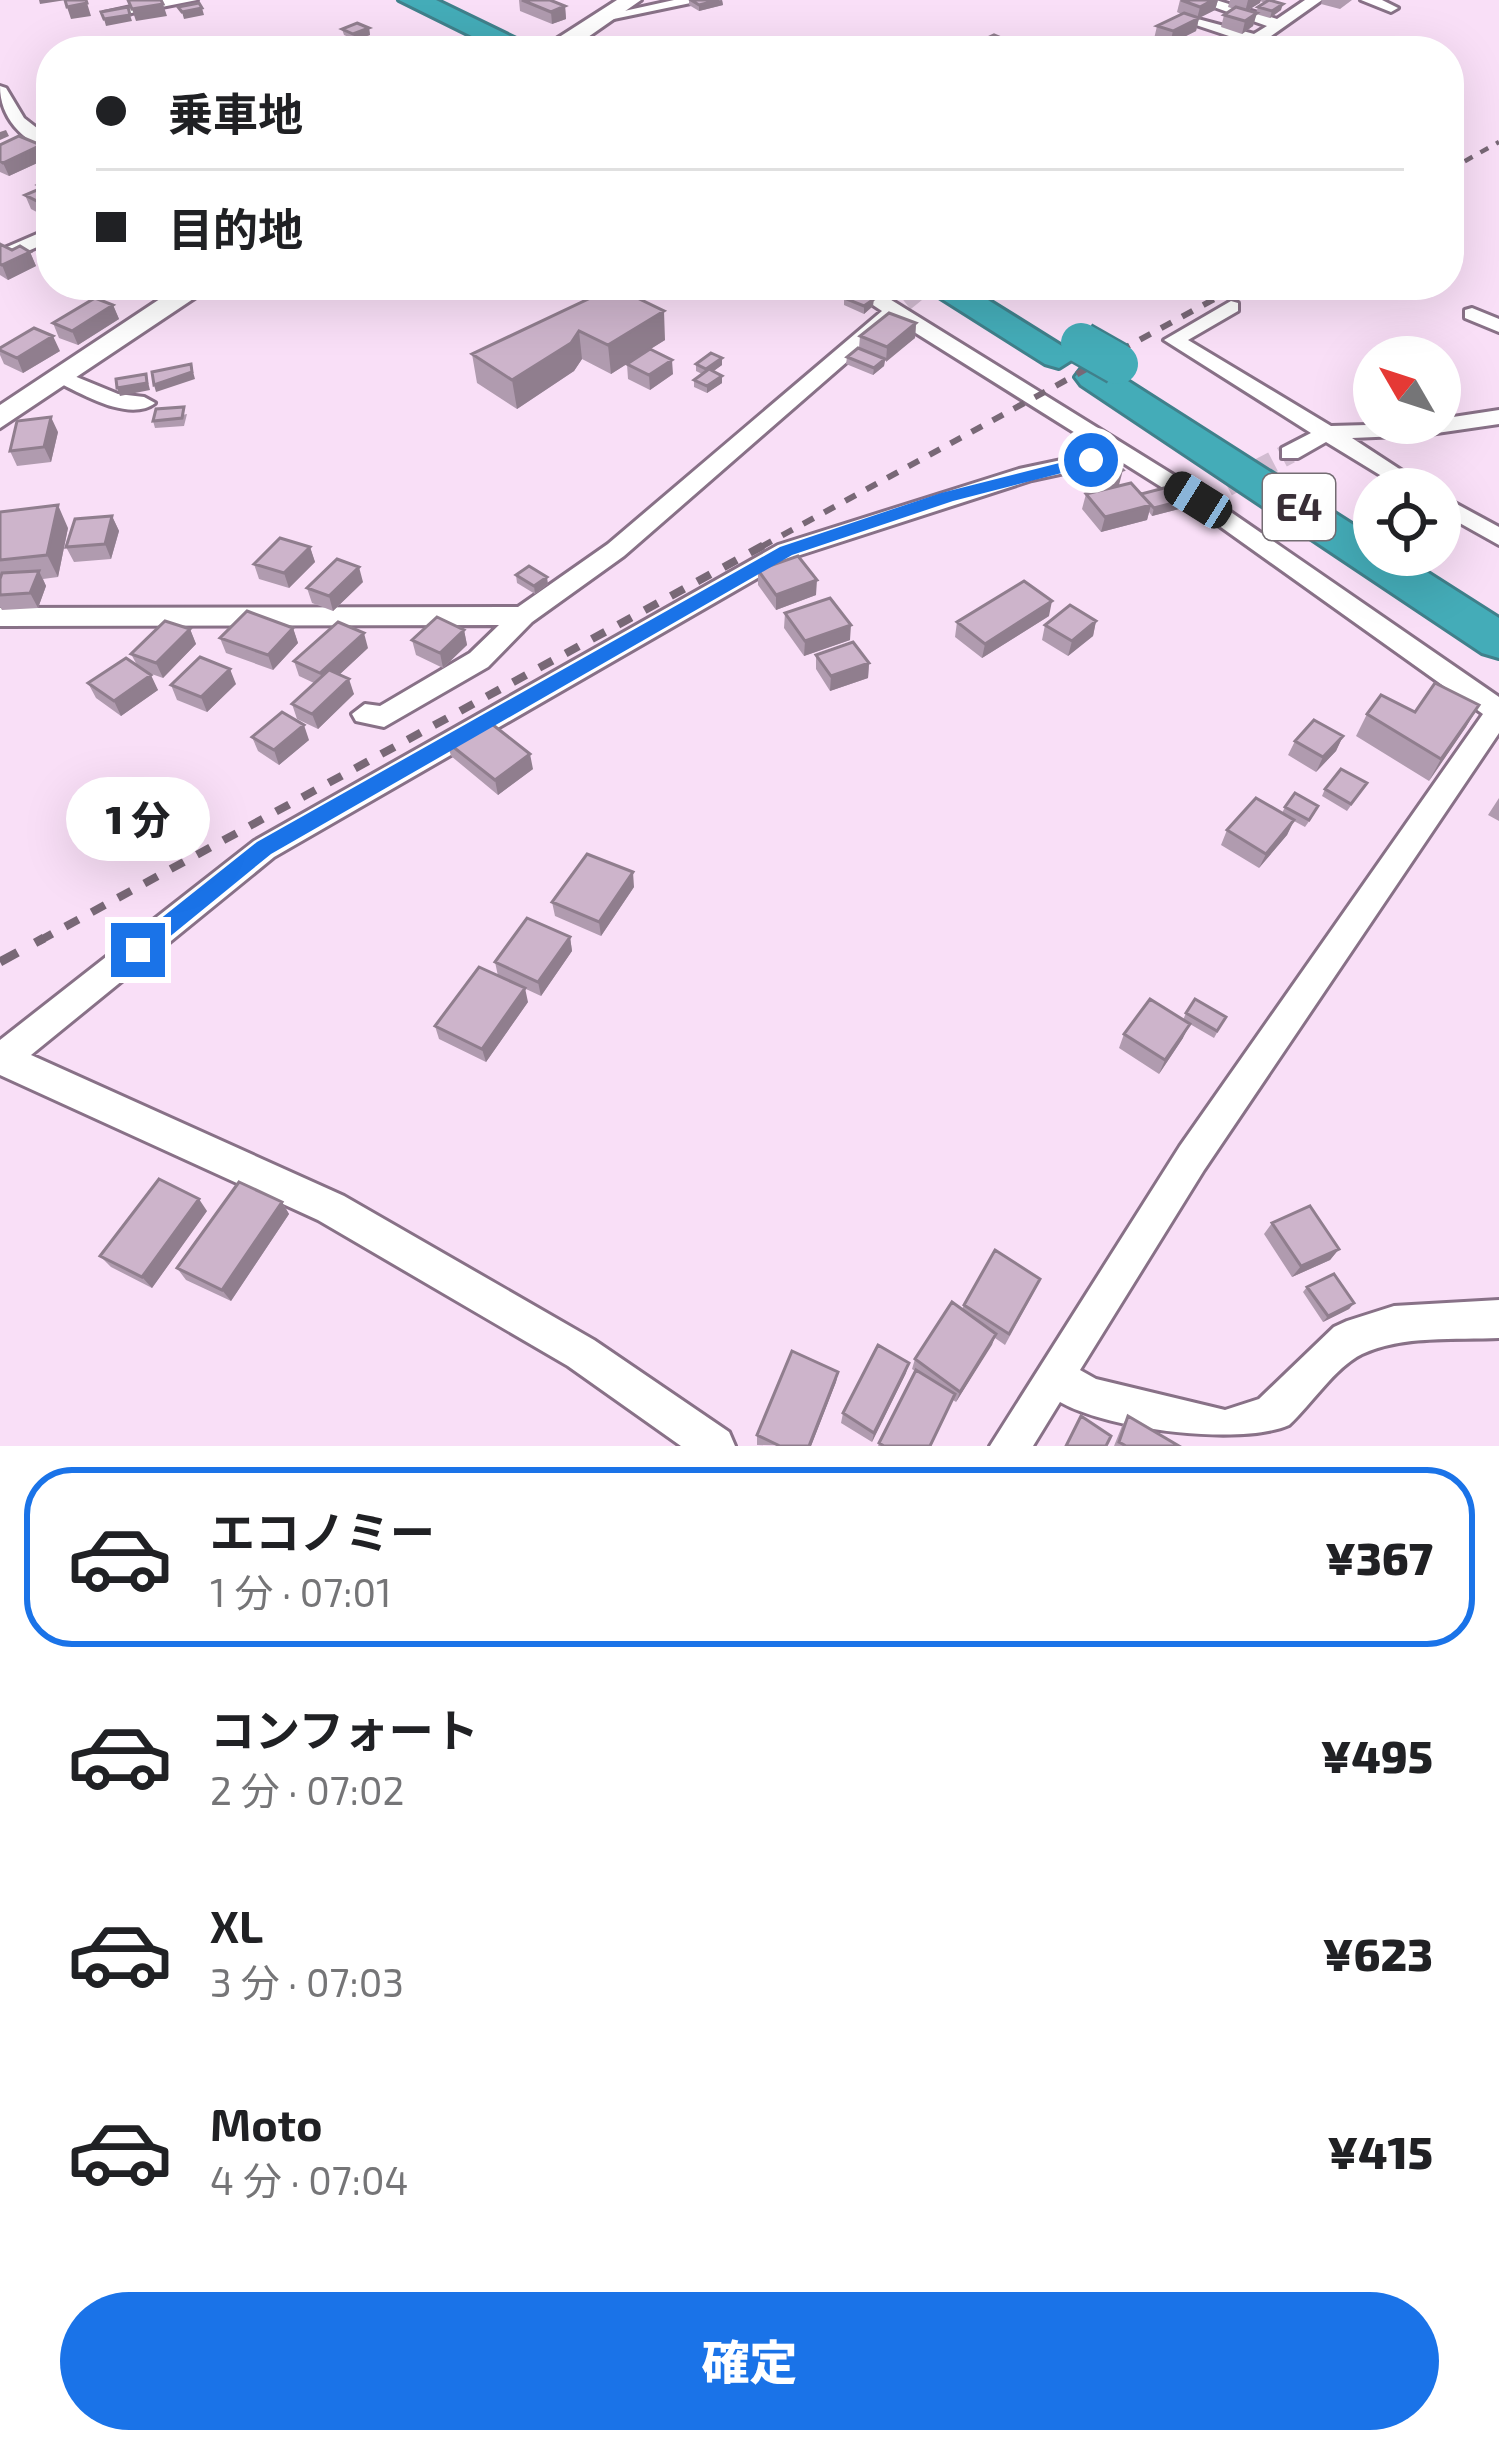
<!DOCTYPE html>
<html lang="ja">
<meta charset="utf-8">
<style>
body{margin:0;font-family:"Exo 2","Noto Sans JP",sans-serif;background:#f6f6f6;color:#202124;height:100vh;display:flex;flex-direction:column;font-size:45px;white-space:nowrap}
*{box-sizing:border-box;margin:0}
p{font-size:39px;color:#757577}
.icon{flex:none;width:66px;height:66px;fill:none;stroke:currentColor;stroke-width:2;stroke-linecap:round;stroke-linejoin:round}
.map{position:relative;height:1446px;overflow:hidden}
.panel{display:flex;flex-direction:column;background:#fff;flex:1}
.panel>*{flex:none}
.top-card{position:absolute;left:36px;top:36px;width:1428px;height:264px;border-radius:48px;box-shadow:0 12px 48px #0002;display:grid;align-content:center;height:264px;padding:0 60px;background:#fff}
.needle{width:78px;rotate:309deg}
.fabs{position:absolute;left:1353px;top:336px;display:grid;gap:24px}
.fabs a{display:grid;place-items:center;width:108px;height:108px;border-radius:50%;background:#fff;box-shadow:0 12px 48px #0002;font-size:60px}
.end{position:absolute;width:54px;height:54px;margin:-27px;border:15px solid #1a73e8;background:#fff;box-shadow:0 0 0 6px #fff}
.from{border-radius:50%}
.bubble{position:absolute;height:84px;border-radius:42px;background:#fff;box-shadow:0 12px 48px #0002;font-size:39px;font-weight:800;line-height:84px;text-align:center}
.car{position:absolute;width:36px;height:72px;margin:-36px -18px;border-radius:15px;box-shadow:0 0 9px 3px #0007;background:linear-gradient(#222 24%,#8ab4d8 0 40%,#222 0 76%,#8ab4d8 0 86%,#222 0)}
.top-card b{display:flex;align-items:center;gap:42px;height:114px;font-size:45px}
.top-card b+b{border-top:3px solid #e0e0e0}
.top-card i{width:30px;height:30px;background:#202124}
ul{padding:21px 0 0;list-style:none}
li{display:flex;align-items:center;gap:36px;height:180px;margin:0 24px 18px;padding:0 36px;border:6px solid transparent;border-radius:48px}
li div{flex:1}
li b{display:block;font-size:45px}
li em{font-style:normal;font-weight:800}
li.active{border-color:#1a73e8}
li>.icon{width:108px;height:108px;stroke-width:1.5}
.action{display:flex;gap:24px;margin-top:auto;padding:24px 60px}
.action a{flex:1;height:138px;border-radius:72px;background:#1a73e8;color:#fff;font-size:48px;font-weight:800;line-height:138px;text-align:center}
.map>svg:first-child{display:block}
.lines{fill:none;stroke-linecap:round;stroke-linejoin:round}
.street-tunnel{stroke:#d2bcd1;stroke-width:21;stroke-dasharray:21 10;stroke-linecap:butt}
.street-casing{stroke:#887187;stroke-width:6}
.secondary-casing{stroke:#887187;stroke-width:6}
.highway-casing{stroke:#40808b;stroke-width:6}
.street{fill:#fff;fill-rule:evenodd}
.secondary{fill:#fff;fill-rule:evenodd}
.highway{fill:#44acb8;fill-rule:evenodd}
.rail-far3{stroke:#786876;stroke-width:4.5;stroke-dasharray:9 9;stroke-linecap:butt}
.rail-far2{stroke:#786876;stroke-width:6;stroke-dasharray:12 12;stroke-linecap:butt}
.rail-far1{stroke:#786876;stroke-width:8;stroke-dasharray:15 15;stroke-linecap:butt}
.rail{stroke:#786876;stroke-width:9;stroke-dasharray:20 20;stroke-linecap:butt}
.highway-bridge-casing{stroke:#40808b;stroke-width:45;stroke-linecap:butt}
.highway-bridge{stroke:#44acb8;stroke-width:40}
.wall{fill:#b09baf;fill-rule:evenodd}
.shaded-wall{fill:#907e8e}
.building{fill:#cdb4cb;stroke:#907e8e;stroke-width:3}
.route{fill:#1a73e8}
.labels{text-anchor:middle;stroke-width:12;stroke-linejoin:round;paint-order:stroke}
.shield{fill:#fff;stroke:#746d73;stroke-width:3}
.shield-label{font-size:39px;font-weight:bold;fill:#382e37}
</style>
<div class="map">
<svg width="1499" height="1446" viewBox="0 0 1499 1446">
<rect width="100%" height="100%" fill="#f9dff7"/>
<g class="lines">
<path class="street-tunnel" d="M904,301L924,285
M1227,486L1290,453"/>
<defs>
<path id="street" d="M163,0H197L111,17L104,13Z
M674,0H705L604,21L597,17Z
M1216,0L1277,19L1305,0H1322L1250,51H1232L1244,41L1187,22L1194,18L1254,34L1267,26L1197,1Z
M1361,0H1382L1398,8L1391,12Z
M0,86L6,88L24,118L51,139V152C22,140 0,118 0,86Z
M51,228V241L0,263V250Z
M843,285H867L1206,495L1499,697V733L1204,1170L1080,1370L1096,1379L1225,1410L1259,1399L1334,1327L1347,1321L1394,1306L1499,1300V1338C1456,1340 1402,1335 1362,1354C1334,1368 1312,1404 1289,1425C1242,1446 1109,1430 1060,1402L1033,1446H990L1180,1146L1483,714L1190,505L1120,461L1032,480L794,557L274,857L31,1055L344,1196L594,1340L729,1432L735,1446H681L568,1366L318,1220L0,1075V1040L254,841L778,545L1019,469L1104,451L895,320L624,556L532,622L488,667L384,727L356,721L352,714L365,704L380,706L470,653L499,625L0,626V608L518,607L608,544L882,311Z
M1231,301L1238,303V311L1188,340L1331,426L1440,423V419L1499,410V424L1423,435L1352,438L1430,489H1403L1326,442L1298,458H1282V448L1311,433L1164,340Z
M1472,308L1499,319V332L1465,318V310Z
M62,371L118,394L144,397L155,403C129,423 81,393 55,381V373Z
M1440,495L1499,527V545L1440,512Z"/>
<path id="secondary" d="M617,0H641L568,51H549L550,43Z
M181,285H214L0,428V405Z"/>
<path id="highway" d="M399,0H436L541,51H502Z
M920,285H964L1078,356L1059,368L1045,364Z
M1095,365L1109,369L1374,538V555H1400L1499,618V658L1482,653L1081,385L1075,377L1081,369Z"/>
</defs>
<use href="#street" class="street-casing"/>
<use href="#secondary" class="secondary-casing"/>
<use href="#highway" class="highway-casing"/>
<use href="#street" class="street"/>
<use href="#secondary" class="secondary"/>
<use href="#highway" class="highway"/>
<path class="rail-far3" d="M1449,170L1499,142"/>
<path class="rail-far2" d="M761,547L1240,285"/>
<path class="rail-far1" d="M39,941L766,544"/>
<path class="rail" d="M0,962L44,938"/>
<defs>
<path id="highway-bridge" d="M1081,343L1118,364"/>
</defs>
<use href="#highway-bridge" class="highway-bridge-casing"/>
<use href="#highway-bridge" class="highway-bridge"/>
</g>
<path class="wall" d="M519,0H550L565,6L566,19L552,24L520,11Z
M689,0H722L723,5L699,11L689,5Z
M1180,0H1218L1215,10L1199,18L1196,31L1170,44L1154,39L1157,26L1181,14L1177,12Z
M1230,0H1270L1281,10L1270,18L1256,14L1253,26L1242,34L1221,27L1224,15L1234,9L1228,7ZM1260,1L1265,3L1258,7L1256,13L1248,11Z
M1322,0H1352L1340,9L1321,4Z
M369,28L370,35L355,40L344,35L342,29Z
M1011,42L1010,51H976L977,43Z
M0,145H41L46,159L9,176L0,172Z
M51,179L46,217L31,209L25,195L40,189L38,185Z
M0,244L12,250L30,252L36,266L8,280L0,275Z
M144,285H176L177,288L158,297L145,290Z
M601,293L665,340L650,349L673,374L650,390L628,379L627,364L642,354L611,374L582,359L574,371L517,409L477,383L472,354Z
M844,298L873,306L864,314L844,305Z
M113,305L119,319L78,345L59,338L53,323Z
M916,323L915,338L885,361L884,366L873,375L846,364L847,357L859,348L860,336Z
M0,348L60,351L23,373L4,364L0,355Z
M696,364L722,365L713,371L722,383L707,393L694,387V380L702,374L696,371Z
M187,414L184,426L155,428L153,421Z
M58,432L51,462L17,466L10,451Z
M1075,463L1119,485L1179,509L1152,516L1149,512L1147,520L1101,532L1082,509L1086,494L1071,478Z
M0,512L68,528L58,577L43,579L46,586L38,608L2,610L0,607Z
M112,516L119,531L111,559L74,562L66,547Z
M310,547L315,562L289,588L259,579L254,564Z
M758,570L816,595L776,610L758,585Z
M516,575L548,584L535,594L517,583Z
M363,582L333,611L312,603L307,588Z
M785,613L850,640L804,656L784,628Z
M1049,616L982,658L955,637L957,622Z
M1096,621L1093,636L1068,656L1042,640L1045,625Z
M293,628L298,643L273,670L226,653L220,638Z
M190,629L196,644L163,678L146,672L158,690L121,716L96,698L88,683L137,665L131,654Z
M464,630L467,645L443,668L416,655L412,640Z
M368,648L339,675L354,694L318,729L297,719L292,704L314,683L299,676L294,661Z
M816,655L869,663L868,678L830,691L816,669Z
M236,684L207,712L177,700L171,685Z
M1479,705L1466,727L1429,781L1356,736L1367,714L1415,712Z
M1343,736L1336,751L1316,772L1288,755L1295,741Z
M252,737L309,740L279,765L258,751Z
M447,742L533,769L498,795L451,756Z
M1367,783L1347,811L1322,796L1325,789Z
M1499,798V821L1488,815Z
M1285,807L1315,813L1305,827L1294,821L1287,835L1259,868L1221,845L1227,830L1282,813Z
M634,887L601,936L555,916L552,902Z
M570,937L572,951L541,996L498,976L495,962Z
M528,1002L486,1062L439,1039L435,1026Z
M1186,1013L1226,1017L1214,1038L1183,1020Z
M1124,1034L1183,1038L1159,1074L1119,1048Z
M282,1202L289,1214L231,1301L186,1280L177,1268Z
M207,1211L152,1288L111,1267L100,1256Z
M1272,1223L1339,1249L1330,1260L1292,1277L1264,1234Z
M1307,1287L1354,1303L1349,1309L1323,1322L1303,1292Z
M1035,1290L1005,1345L995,1338L956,1402L953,1400L931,1446H878L915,1371L912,1369L915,1359L962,1309L964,1305Z
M838,1372L836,1382L811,1446L757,1445V1435Z
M906,1373L872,1442L841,1423L843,1413Z
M1128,1416L1179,1446H1114L1122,1426Z"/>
<path class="shaded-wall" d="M39,0H66L40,4Z
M722,0L723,5L699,11V5Z
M1213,0H1218L1215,10L1199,18L1196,31L1170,44L1173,31L1197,19L1200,7Z
M1248,0H1261L1260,3L1245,12Z
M87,3L91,16L71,19L67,7Z
M163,4L167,16L136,21L132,9Z
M1283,4L1281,10L1270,18L1272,11Z
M565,6L566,19L552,24L551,12Z
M202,8L204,15L184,19L182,12Z
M1257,13L1253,26L1242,34L1245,21Z
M130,15L132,21L106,26L104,19Z
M369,28L370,35L355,40L353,34Z
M1011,42L1010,51H994V50Z
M6,130L9,136L0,140V132Z
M41,145L46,159L9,176L3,163Z
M51,199V215L46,217L41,203Z
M30,252L36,266L8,280L2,265Z
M165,285H176L177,288L158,297L156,289Z
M874,299L873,306L864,314V306Z
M113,305L119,319L78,345L72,331Z
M664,311L665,340L611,374L608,345Z
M916,323L915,338L886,362L887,347Z
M579,331L582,359L574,371L517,409L512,380Z
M53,336L60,351L23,373L17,358Z
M722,358V365L707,376L706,369Z
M885,359L884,366L873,375L874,368Z
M672,360L673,374L650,390L649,375Z
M191,364L195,379L156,392L154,385Z
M146,374L150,390L120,396L117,388Z
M722,376V383L707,393V386Z
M51,417L58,432L51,462L44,447Z
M1123,470L1119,485L1086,495L1090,480Z
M1181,501L1179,509L1152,516L1154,508Z
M58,505L68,528L58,577L47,555Z
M1151,505L1147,520L1101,532L1105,517Z
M112,516L119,531L111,559L105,544Z
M310,547L315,562L289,588L284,573Z
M359,567L363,582L333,611L329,596Z
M39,571L46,586L38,608L30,593Z
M547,577L548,584L535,594L534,586Z
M817,580L816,595L776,610V595Z
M1052,601L1049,616L982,658L985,644Z
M1096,621L1093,636L1068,656L1072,641Z
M851,625L850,640L804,656L805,641Z
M293,628L298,643L273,670L268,655Z
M190,629L196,644L163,678L156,663Z
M464,630L467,645L443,668L440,653Z
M364,633L368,648L325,688L320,673Z
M869,663L868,678L830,691L831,676Z
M230,669L236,684L207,712L201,697Z
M151,675L158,690L121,716L114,701Z
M349,679L354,694L318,729L312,714Z
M1479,705L1466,727L1429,781L1441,759Z
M304,725L309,740L279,765L274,750Z
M1343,736L1336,751L1316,772L1323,757Z
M530,754L533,769L498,795L495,780Z
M1294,820L1287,835L1259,868L1266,854Z
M633,872L634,887L601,936L599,922Z
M570,937L572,951L541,996L538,982Z
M525,988L528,1002L486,1062L482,1049Z
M1190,1024L1183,1038L1159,1074L1165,1060Z
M199,1199L207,1211L152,1288L142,1277Z
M282,1202L289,1214L231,1301L222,1290Z
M1339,1249L1330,1260L1292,1277L1301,1266Z
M1354,1303L1349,1309L1323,1322L1328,1316Z
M996,1334L992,1345L956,1402L960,1392Z
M909,1363L906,1373L872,1442L874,1433Z
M838,1372L836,1382L811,1446H809Z"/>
<path class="building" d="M65,0H86L87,3L67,7Z
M128,0H161L163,4L132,9Z
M522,0H550L565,6L551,12Z
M691,0H719L699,5Z
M1181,0H1213L1200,7Z
M1269,0L1283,4L1272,11L1258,7Z
M199,3L202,8L182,12L178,7Z
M128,7L130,15L104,19L101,12Z
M1236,7L1257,13L1245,21L1224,15Z
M1184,13L1199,18L1173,31L1157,26Z
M357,23L369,28L353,34L342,29Z
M994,35L1011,42L994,50L977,43Z
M19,136L41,145L3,163L0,161V145Z
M51,179V184L43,187L38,185Z
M51,184V199L41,203L25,195Z
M0,244L12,250L20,246L30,252L2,265L0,264Z
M854,291L874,299L864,306L844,298Z
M601,293L629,294L664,311L608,345L579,331L571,343L512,380L472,354Z
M95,298L113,305L72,331L53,323Z
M889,313L916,323L887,347L860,336Z
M34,328L53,336L17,358L0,350V348Z
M858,348L885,359L874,368L847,357Z
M650,349L672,360L649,375L627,364Z
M711,353L722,358L706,369L696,364Z
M191,364L192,372L154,385L152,372Z
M709,369L722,376L707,386L694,380Z
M146,374L147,383L117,388L116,379Z
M184,407L182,418L153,421L156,409Z
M51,417L44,447L10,451L17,421Z
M1107,454L1123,470L1090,480L1075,463Z
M1131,483L1151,505L1105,517L1086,494Z
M1168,487L1181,501L1154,508L1141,494Z
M58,505L47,555L0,560V512Z
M112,516L105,544L66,547L75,519Z
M280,538L310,547L284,573L254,564Z
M798,556L817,580L776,595L758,570Z
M337,559L359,567L329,596L307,588Z
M529,566L547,577L534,586L516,575Z
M39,571L30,593L0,595V579L2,573Z
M1024,581L1052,601L985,644L957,622Z
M830,598L851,625L805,641L785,613Z
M1070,605L1096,621L1072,641L1045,625Z
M247,611L293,628L268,655L220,638Z
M437,617L464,630L440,653L412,640Z
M165,621L190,629L156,663L131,654Z
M338,622L364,633L320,673L294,661Z
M853,642L869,663L831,676L816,655Z
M200,657L230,669L201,697L171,685Z
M126,658L151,675L114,701L88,683Z
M329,670L349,679L312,714L292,704Z
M1435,683L1479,705L1441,759L1367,714L1381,695L1415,712Z
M282,712L304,725L274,750L252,737Z
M483,717L530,754L495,780L447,742Z
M1314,720L1343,736L1323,757L1295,741Z
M1341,769L1367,783L1351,804L1325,789Z
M1295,793L1318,806L1309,820L1285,807Z
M1256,798L1294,820L1266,854L1227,830Z
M587,854L633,872L599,922L552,902Z
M527,918L570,937L538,982L495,962Z
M479,967L525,988L482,1049L435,1026Z
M1150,999L1190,1024L1165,1060L1124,1034Z
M1195,999L1226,1017L1217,1031L1186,1013Z
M159,1179L199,1199L142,1277L100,1256Z
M239,1182L282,1202L222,1290L177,1268Z
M1310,1206L1339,1249L1301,1266L1272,1223Z
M995,1250L1040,1279L1009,1334L964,1305Z
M1334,1274L1354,1303L1328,1316L1307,1287Z
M952,1302L996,1334L960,1392L915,1359Z
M878,1345L909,1363L874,1433L843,1413Z
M792,1351L838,1372L809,1446H780L757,1435Z
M916,1370L955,1394L930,1446H884L879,1443Z
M1081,1416L1111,1436L1106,1446H1066Z
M1128,1416L1179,1446H1126L1119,1442Z"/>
<path class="route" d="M1091,455L1097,464L953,501L792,555L271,854L146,956H130V943L257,842L780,547L941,493Z"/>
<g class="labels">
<rect class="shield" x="1263" y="474" width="72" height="66" rx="9"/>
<g class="shield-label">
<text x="1299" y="521">E4</text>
</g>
</g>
</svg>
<div class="fabs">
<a><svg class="needle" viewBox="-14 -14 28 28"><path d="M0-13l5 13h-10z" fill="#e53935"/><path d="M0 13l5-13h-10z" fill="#757577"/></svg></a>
<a><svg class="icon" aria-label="locate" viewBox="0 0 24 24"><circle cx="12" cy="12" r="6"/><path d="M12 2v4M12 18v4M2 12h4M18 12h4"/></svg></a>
</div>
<i class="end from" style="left:1091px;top:460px"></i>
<i class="end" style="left:138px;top:950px"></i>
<div class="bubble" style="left:66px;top:777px;width:144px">1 分</div>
<i class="car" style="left:1198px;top:500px;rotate:302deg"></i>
<div class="top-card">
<b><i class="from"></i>乗車地</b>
<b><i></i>目的地</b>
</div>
</div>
<section class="panel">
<ul>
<li class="active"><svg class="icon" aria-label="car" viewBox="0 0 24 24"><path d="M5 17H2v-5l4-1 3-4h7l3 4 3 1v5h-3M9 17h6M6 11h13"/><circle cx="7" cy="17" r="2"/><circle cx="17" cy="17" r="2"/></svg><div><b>エコノミー</b><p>1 分 · 07:01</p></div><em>¥367</em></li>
<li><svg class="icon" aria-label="car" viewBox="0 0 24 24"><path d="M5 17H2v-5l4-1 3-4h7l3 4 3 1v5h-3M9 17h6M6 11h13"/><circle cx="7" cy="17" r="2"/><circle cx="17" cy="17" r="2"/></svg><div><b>コンフォート</b><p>2 分 · 07:02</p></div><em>¥495</em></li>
<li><svg class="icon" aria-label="car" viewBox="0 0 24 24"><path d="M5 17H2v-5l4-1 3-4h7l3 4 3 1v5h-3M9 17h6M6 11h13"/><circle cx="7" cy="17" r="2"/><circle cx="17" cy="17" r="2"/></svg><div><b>XL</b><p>3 分 · 07:03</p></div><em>¥623</em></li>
<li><svg class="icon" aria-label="car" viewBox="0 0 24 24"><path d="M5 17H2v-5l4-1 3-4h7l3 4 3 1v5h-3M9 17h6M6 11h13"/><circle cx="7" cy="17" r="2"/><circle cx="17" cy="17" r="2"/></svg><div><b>Moto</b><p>4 分 · 07:04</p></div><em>¥415</em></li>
</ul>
<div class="action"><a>確定</a></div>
</section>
